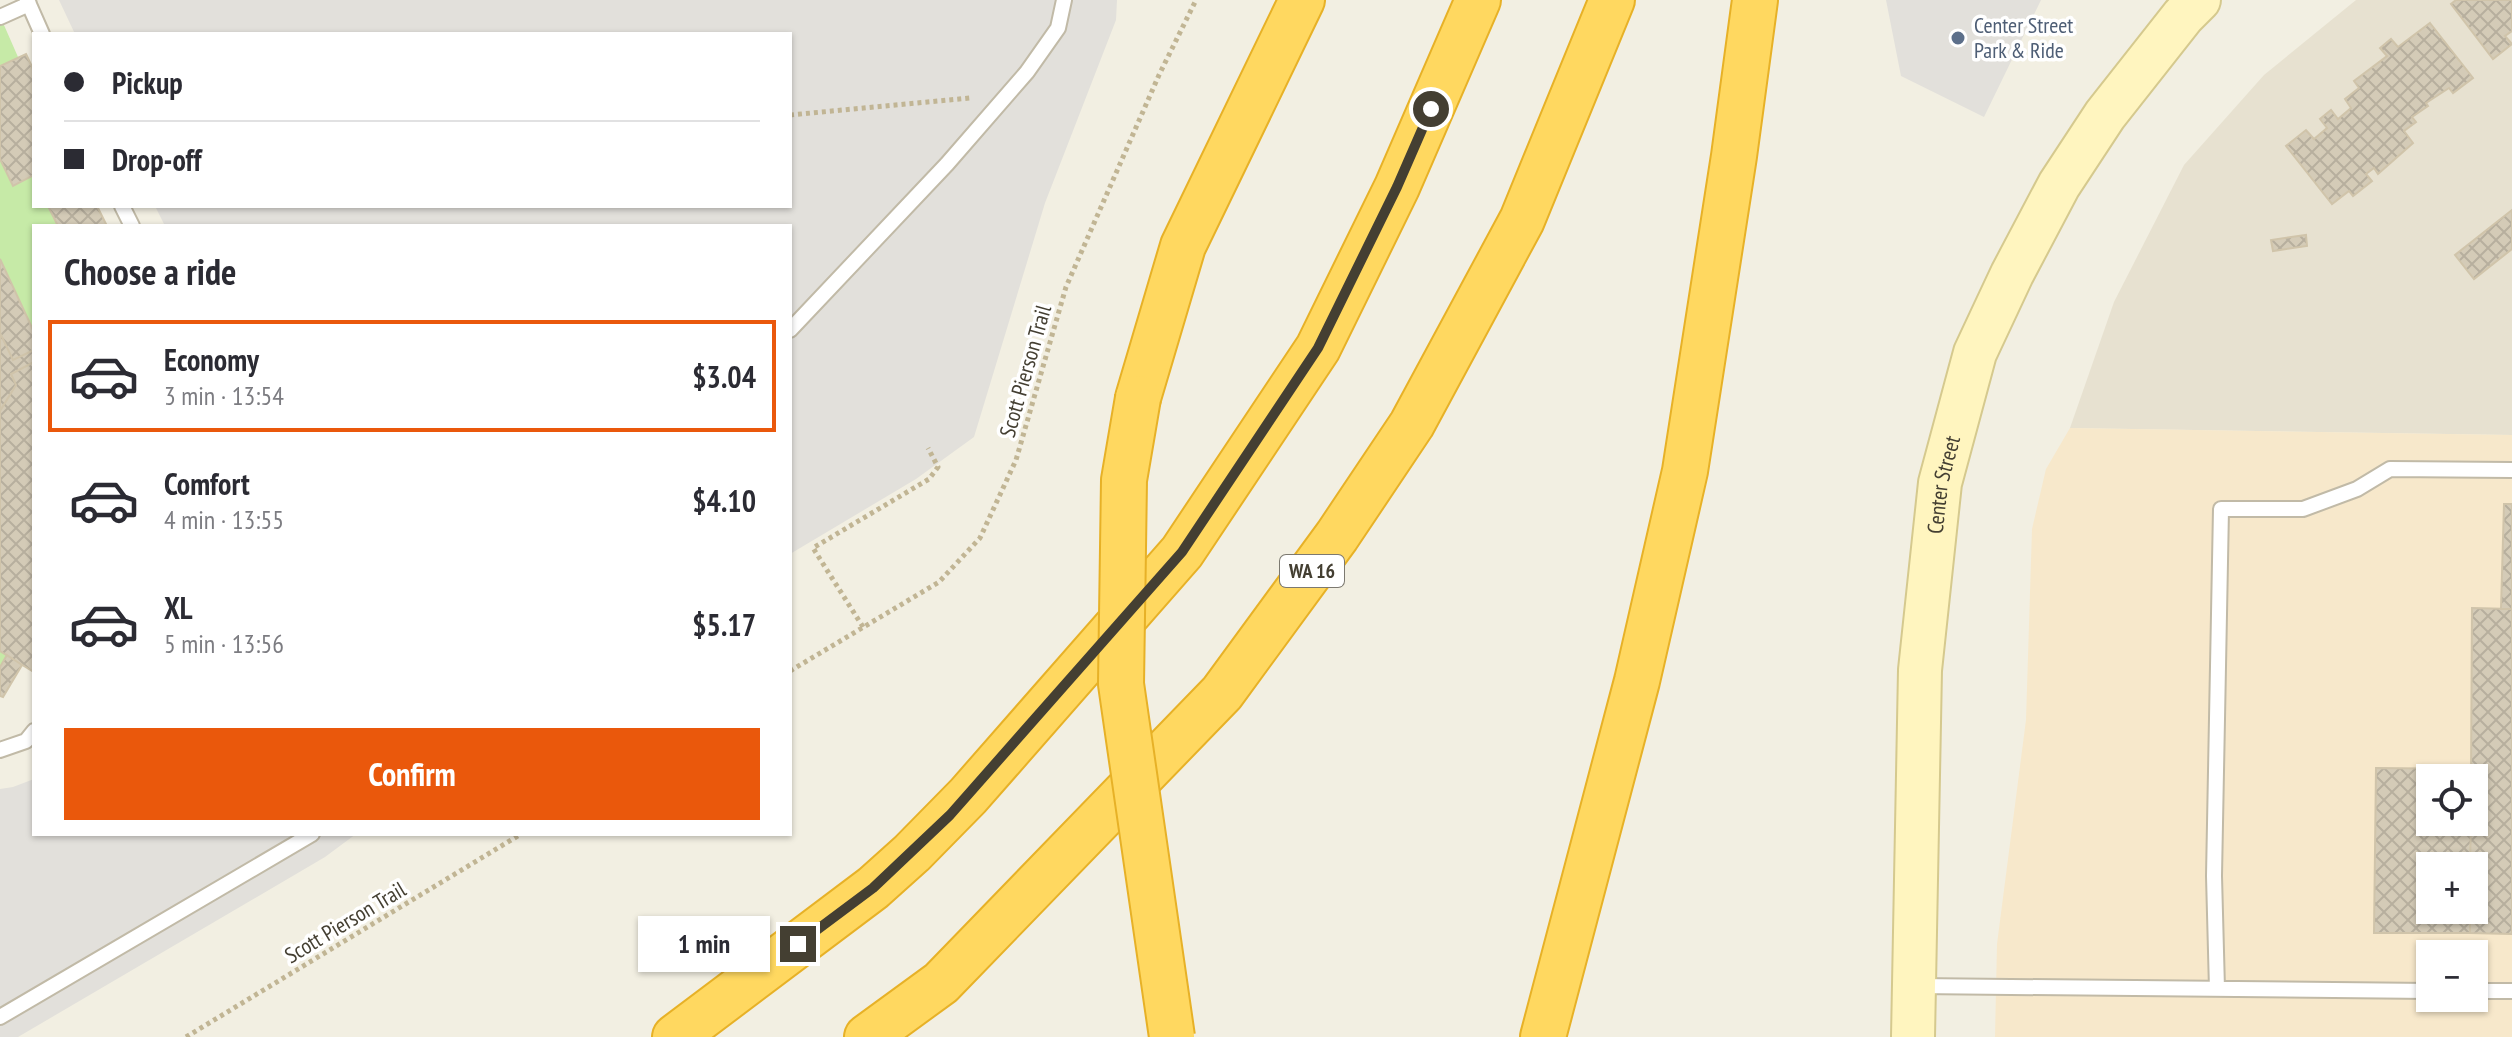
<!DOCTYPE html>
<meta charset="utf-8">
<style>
body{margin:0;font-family:"PT Sans Narrow",sans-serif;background:#f7f7f7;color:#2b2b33;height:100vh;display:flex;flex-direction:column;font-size:30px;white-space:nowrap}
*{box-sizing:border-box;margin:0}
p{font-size:26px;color:#7c7c81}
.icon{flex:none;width:44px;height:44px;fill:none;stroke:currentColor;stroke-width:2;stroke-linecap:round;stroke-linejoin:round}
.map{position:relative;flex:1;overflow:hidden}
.sheet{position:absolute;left:32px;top:224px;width:760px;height:612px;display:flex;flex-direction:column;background:#fff;border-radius:0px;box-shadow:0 2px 6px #0004}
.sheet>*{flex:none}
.top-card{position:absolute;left:32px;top:32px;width:760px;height:176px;border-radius:0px;box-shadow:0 2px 6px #0004;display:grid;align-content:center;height:176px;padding:0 32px;background:#fff}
.buttons{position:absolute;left:2416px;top:764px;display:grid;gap:16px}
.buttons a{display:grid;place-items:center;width:72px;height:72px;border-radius:0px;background:#fff;box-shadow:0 2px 6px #0004;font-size:40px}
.end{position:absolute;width:36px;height:36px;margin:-18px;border:10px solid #443f32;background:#fff;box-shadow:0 0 0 4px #fff}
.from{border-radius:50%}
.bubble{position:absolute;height:56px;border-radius:0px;background:#fff;box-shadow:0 2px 6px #0004;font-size:26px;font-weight:800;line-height:56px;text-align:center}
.top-card b{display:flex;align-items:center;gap:28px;height:76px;font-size:30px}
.top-card b+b{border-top:2px solid #e1e1e2}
.top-card i{width:20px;height:20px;background:#2b2b33}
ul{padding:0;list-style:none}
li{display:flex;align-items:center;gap:24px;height:112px;margin:0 16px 12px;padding:0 16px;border:4px solid transparent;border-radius:0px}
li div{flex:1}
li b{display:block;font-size:30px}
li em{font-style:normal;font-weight:800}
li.selected{border-color:#ea580c}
li>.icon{width:72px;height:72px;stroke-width:1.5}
h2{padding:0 32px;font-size:36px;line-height:96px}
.cta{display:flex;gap:16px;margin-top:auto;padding:16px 32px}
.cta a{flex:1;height:92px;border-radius:0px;background:#ea580c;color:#fff;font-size:32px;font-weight:800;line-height:92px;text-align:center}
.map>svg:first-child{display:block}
.residential{fill:#e7e1d0}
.commercial{fill:#f7e8cb;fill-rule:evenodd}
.pitch{fill:#c6eaa7}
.parking{fill:#e2e0db}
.building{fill:url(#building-cross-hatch);stroke:#d0c4aa;stroke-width:2}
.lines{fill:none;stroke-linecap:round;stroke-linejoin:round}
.service-casing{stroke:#c1baa7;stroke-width:18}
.secondary-casing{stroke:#d5c98e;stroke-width:46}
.motorway-casing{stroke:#e7b127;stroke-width:48}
.path{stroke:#c1b594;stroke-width:5;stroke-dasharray:4 4;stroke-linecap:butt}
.service{stroke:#fff;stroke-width:14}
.secondary{stroke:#fff5bf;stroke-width:42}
.motorway{stroke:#ffd860;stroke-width:44}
.motorway-bridge-casing{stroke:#e7b127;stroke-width:48;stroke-linecap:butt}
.motorway-bridge{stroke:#ffd860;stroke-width:44}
.route{stroke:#443f32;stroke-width:10}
.service-dot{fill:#5c6f8a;stroke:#fff;stroke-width:3}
.labels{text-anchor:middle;stroke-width:7;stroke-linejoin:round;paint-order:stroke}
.shield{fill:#fff;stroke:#7c7970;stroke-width:2}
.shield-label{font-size:20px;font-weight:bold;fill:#443f32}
.service-label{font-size:22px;fill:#4e5e75;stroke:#fff;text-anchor:start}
.street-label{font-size:22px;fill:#443f32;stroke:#fff}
</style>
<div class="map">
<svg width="2512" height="1037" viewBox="0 0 2512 1037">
<defs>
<pattern id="building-cross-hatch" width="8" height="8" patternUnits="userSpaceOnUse" patternTransform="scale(2)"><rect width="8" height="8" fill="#d4cbb7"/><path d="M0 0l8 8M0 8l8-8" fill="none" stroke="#b7af9e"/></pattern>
</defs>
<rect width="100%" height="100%" fill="#f2efe2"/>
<path class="residential" d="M2356,0H2512V435L2070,428L2114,302L2184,165L2264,75Z"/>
<path class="commercial" d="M2070,428L2512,435V1037H1995L1997,944L2026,720L2032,529L2046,469ZM2430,778H2474V822H2430ZM2430,866H2474V910H2430ZM2430,954H2474V998H2430Z"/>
<path class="pitch" d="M0,16L18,57L26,54L34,71V206H97L107,226H34V668L32,671L22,665L3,697L0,695Z"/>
<path class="parking" d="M59,0H1117L1116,20L1045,203L974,437L916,479L790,554V226H165L155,206H790V34H75Z
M1886,0H2041L1984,117L1901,76Z
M34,779V834H356L325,857L18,1037H0V789L13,787Z"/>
<path class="building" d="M2456,0H2512V31L2505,36L2512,44L2493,59L2451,4Z
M2430,23L2473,78L2453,93L2449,88L2426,103L2428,106L2412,117L2416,122L2404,131L2413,143L2378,174L2374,168L2366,174L2372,181L2353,196L2349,191L2332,204L2286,146L2306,130L2314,139L2327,128L2320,119L2331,110L2338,119L2351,108L2345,99L2359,88L2354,81L2387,56L2380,48L2391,39L2398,47Z
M26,54L34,71V175L13,186L0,159V66Z
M48,206H97L107,226H58Z
M2512,210V249L2474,279L2455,255Z
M2306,235L2307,246L2273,251L2271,240Z
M0,259L34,332V350L13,360L0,333Z
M0,333L13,360L34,350V362L11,374L16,385L0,411Z
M34,362V668L32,671L0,651V411L16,385L11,374Z
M2504,504H2512V609H2501Z
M2472,608L2512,609V934L2470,933V910H2474V866H2470L2471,822H2474V778H2471Z
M7,655L22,665L3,697L0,696V667Z
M2376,768L2472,769L2471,778H2430V822H2471L2470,866H2430V910H2470V933H2374Z"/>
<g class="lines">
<defs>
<path id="service" d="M27,0L42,34
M0,17L29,4
M122,206L132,226
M790,330L947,164L1027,72L1058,28L1064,0
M0,750L26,741L34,731
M1917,986L2430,991
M2217,989L2214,876L2221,509H2303L2357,489L2390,469L2512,470
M2474,991H2512
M0,1017L312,834"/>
<g id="secondary">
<path id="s1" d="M1913,1037L1920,670L1940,483L1975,353L2012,274L2059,185L2105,115L2183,16L2199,0"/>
</g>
<path id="motorway" d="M1138,398L1183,246L1302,0
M675,1037L873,888L912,853L968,796L1182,552L1318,348L1397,187L1478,0
M867,1037L941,983L1222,693L1337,536L1412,424L1522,220L1612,0
M1543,1037L1637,681L1685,471L1734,156L1755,0"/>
</defs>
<use href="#service" class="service-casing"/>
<use href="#secondary" class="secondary-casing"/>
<use href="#motorway" class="motorway-casing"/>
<path class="path" d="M790,115L970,98
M863,627L813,548L929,479L938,467L928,448
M790,671L939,582L980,538L1016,460L1066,287L1159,75L1196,0
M186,1037L521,834"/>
<use href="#service" class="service"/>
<use href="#secondary" class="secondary"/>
<use href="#motorway" class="motorway"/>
<defs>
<path id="motorway-bridge" d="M1138,398L1124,480L1121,684L1172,1037"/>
</defs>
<use href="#motorway-bridge" class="motorway-bridge-casing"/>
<use href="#motorway-bridge" class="motorway-bridge"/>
</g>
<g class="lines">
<path class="route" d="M798,944L873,888L950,815L1182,552L1318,348L1397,187L1431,109"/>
</g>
<circle class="service-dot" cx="1958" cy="38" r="8"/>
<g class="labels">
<rect class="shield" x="1280" y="555" width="64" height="32" rx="6"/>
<g class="shield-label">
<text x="1312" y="578">WA 16</text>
</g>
<g class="service-label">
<text x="1974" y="33">Center Street<tspan x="1974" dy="25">Park &amp; Ride</tspan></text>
</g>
<g class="street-label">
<text transform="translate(1025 371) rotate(-74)" y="8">Scott Pierson Trail</text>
<text dy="8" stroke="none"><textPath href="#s1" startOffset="554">Center Street</textPath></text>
<text transform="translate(345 922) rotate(-31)" y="8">Scott Pierson Trail</text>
</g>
</g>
</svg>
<div class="buttons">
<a><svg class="icon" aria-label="locate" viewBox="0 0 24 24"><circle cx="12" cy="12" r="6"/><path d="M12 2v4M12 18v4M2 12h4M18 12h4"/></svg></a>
<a>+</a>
<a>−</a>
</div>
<i class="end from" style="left:1431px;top:109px"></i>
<i class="end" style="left:798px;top:944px"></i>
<div class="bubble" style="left:638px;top:916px;width:132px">1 min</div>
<div class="top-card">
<b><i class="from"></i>Pickup</b>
<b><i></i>Drop-off</b>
</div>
<section class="sheet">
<h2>Choose a ride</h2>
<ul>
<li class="selected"><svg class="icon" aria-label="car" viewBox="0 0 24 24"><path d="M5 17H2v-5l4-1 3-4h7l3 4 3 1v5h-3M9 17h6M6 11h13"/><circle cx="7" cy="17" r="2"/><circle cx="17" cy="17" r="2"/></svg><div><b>Economy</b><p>3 min · 13:54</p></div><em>$3.04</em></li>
<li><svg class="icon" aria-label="car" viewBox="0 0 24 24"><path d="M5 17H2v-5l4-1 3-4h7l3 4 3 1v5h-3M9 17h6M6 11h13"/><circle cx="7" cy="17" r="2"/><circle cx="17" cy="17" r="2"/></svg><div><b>Comfort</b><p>4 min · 13:55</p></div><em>$4.10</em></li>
<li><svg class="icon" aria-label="car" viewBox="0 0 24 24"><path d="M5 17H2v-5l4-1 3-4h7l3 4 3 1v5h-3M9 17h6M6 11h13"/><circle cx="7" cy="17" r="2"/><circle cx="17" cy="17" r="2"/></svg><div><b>XL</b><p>5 min · 13:56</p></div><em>$5.17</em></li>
</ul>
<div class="cta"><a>Confirm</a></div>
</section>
</div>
